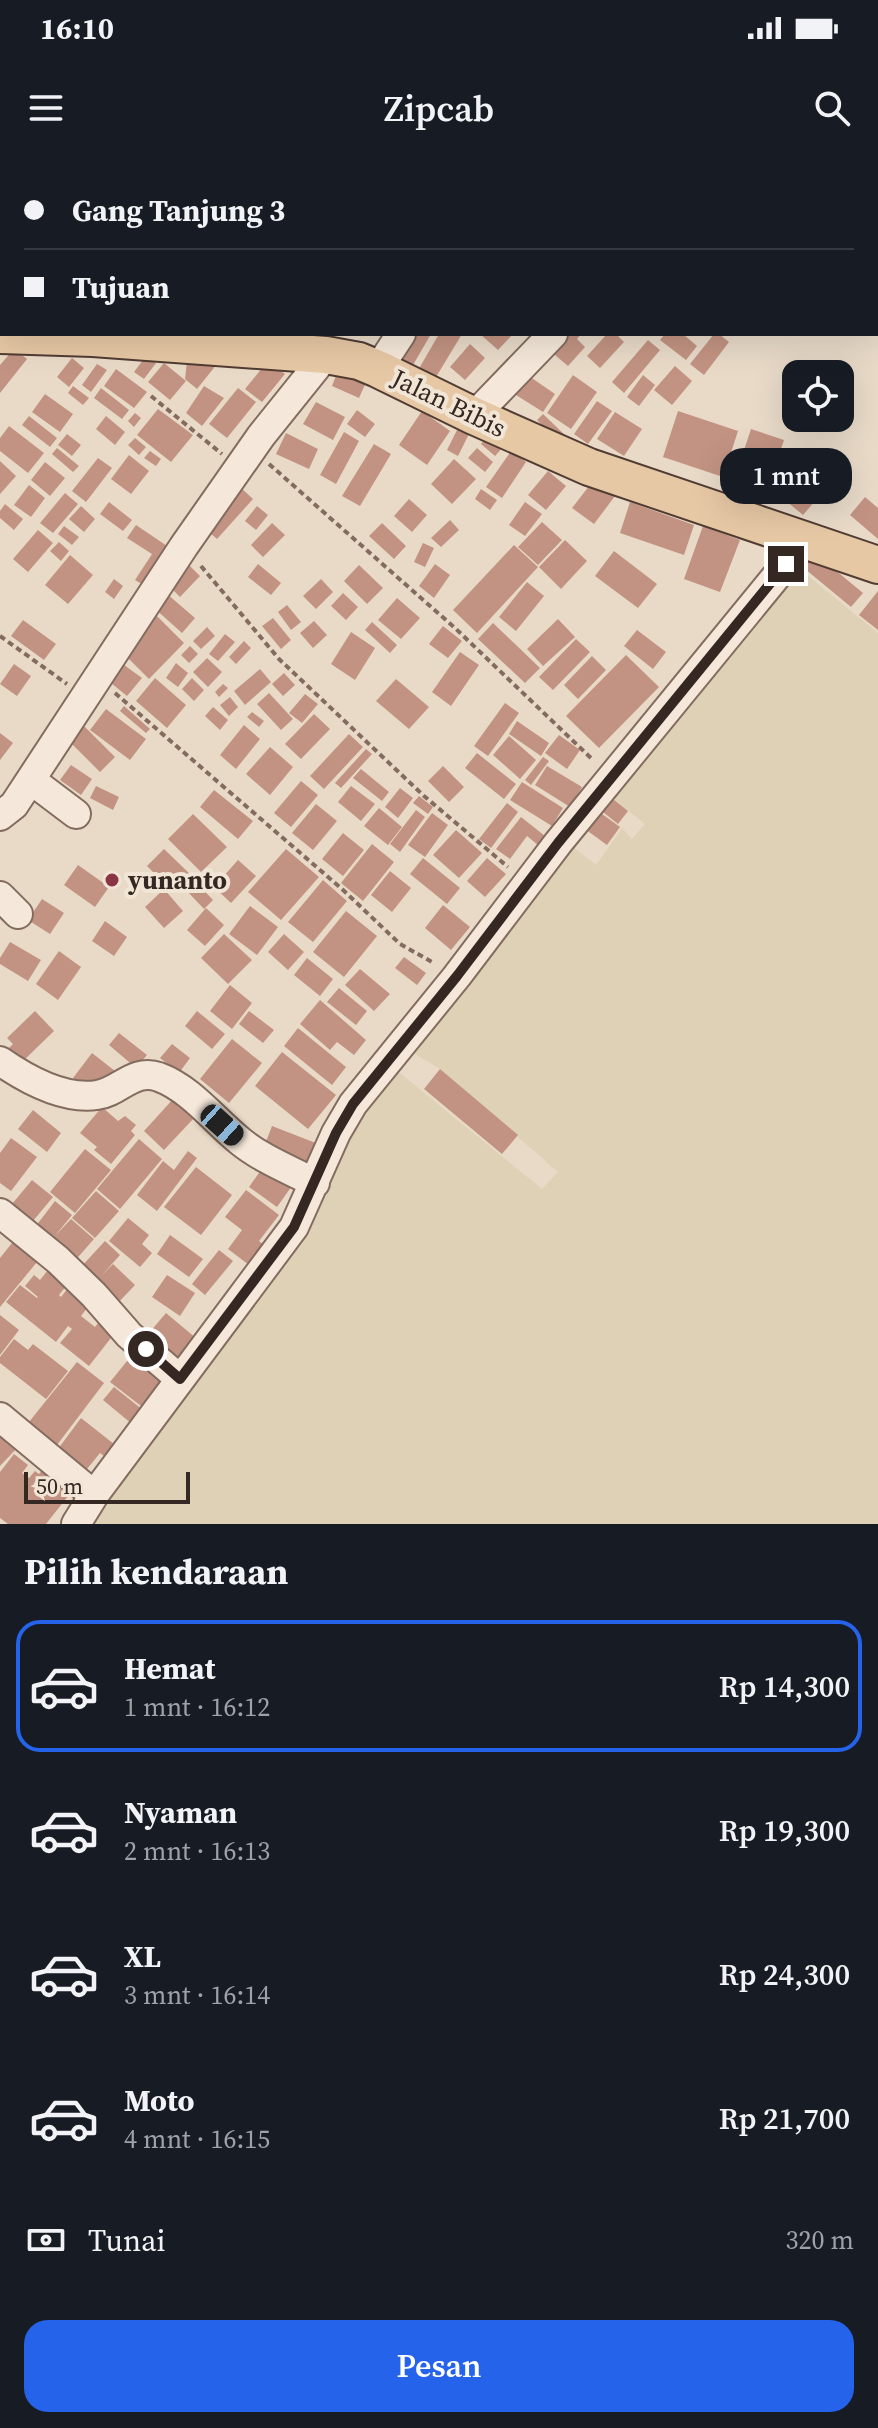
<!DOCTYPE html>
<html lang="id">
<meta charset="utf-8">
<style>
body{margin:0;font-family:"Source Serif 4",serif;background:#242831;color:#f1f3f6;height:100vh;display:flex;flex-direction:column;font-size:30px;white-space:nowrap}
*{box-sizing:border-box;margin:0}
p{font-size:26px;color:#9ea1a6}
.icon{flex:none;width:44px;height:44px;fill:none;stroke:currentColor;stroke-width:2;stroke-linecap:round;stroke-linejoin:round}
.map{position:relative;height:1364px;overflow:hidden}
.side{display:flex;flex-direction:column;background:#171b24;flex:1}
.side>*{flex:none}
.top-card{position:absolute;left:0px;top:0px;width:878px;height:176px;box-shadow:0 8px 32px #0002;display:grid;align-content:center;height:176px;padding:0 24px;background:#171b24}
.fabs{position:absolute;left:782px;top:200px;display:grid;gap:16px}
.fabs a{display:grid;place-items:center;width:72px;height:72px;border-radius:16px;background:#171b24;box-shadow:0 8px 32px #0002;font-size:40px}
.scale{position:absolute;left:24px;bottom:20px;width:166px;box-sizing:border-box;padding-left:8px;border:4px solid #352721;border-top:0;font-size:22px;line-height:28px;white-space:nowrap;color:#352721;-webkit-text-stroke:6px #f1e5d6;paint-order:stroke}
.end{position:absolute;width:36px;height:36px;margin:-18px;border:10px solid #352721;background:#fff;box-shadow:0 0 0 4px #fff}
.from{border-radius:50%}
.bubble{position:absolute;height:56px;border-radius:24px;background:#171b24;box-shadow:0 8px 32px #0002;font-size:26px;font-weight:600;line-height:56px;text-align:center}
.car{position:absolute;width:24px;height:48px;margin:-24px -12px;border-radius:10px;box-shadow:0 0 6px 2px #0007;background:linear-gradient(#222 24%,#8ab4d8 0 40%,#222 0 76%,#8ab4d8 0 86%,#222 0)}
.top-card b{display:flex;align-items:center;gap:28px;height:76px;font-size:30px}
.top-card b+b{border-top:2px solid #363941}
.top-card i{width:20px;height:20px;background:#f1f3f6}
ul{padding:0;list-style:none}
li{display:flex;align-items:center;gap:24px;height:132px;margin:0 16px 12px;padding:0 8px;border:4px solid transparent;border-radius:24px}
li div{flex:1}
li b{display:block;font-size:30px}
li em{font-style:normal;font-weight:600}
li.on{border-color:#2563eb}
li>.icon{width:72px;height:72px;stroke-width:1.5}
h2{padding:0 24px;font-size:36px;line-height:96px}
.pay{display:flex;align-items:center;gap:20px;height:88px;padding:0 24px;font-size:30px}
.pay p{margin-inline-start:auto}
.action{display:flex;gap:16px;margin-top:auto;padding:16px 24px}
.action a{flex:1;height:92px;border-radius:24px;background:#2563eb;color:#fff;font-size:32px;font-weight:600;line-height:92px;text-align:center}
.status{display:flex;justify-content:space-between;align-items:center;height:56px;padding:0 40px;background:#171b24;direction:ltr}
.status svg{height:22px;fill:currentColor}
header{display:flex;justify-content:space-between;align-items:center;height:104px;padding:0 24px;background:#171b24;font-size:36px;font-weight:600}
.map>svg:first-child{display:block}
.farmland{fill:#ded1b6}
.building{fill:#c29382}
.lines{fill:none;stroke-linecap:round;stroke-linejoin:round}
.minor-casing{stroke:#836c5f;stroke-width:32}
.major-casing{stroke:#513c33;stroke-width:40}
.path{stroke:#836c5f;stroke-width:4;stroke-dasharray:6 4;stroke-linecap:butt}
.minor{stroke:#f5e8da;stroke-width:28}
.major{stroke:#e7c8a5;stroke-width:36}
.route{stroke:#352721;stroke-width:10}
.poi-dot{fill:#8a3644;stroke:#f1e5d6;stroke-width:3}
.labels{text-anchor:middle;stroke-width:8;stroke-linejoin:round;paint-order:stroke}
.street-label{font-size:26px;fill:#352721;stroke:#f1e5d6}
.poi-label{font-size:26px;font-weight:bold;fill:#352721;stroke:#f1e5d6;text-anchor:start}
</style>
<div class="status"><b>16:10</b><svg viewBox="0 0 49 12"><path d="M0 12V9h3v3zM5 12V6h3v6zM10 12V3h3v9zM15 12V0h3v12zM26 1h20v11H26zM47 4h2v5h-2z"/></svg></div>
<header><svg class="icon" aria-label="menu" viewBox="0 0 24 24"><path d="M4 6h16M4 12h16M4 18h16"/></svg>Zipcab<svg class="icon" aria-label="search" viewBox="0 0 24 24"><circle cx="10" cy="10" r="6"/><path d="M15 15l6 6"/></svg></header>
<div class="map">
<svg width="878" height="1364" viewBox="0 0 878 1364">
<rect width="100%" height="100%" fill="#e9dac8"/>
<path class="farmland" d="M796,406L878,473V1364H91L301,1080L358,959L395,909L542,1029L558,1012L440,909L412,892L568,683L596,705L622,668L632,679L645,664L609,635Z"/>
<path class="building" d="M406,174H431L413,205L394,194Z
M439,174H462L433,222L417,212Z
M480,174H513L498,190Z
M563,174H581L577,179L585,187L568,206L549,190Z
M607,174H616L624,182L600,208L587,196Z
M665,174H683L697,186L686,200L660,180Z
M714,174H719L729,182L704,215L690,204Z
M648,180L660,190L624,233L612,222Z
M470,184L485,198L465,220L450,207Z
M14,189L27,199L0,233V205Z
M146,196L156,203L144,219L134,212Z
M72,198L84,208L69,227L57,217Z
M187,201L217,204L197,229L185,219Z
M268,201L285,214L262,242L245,229Z
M164,203L186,221L170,240L148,222Z
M97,204L107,210L91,232L82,225Z
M675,206L692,221L672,245L654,230Z
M339,208L367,220L359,238L332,226Z
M116,209L147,232L134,248L104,226Z
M523,212L555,234L543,252L508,230Z
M573,215L597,232L571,269L547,253Z
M643,215L655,225L639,246L627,237Z
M73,226L89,238L83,245L68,233Z
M204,226L224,238L202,266L186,253Z
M101,228L129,250L122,259L94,238Z
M238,228L256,242L227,278L209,264Z
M45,234L73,254L60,272L32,252Z
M597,241L612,251L588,284L574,274Z
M316,242L345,257L333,280L303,264Z
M158,249L193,275L171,302L137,275Z
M357,250L375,264L365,277L347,264Z
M422,251L450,271L427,305L399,285Z
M678,251L738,271L723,317L663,297Z
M615,252L642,269L624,296L597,279Z
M135,253L141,258L134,267L128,261Z
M543,254L567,277L561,284L537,260Z
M29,256L57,278L50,287L22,265Z
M106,256L125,272L115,285L96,269Z
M460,264L471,270L458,296L447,290Z
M9,266L44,293L28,313L0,291V278Z
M751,269L784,280L768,329L735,317Z
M344,272L359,281L336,324L320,315Z
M286,273L318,289L309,309L276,294Z
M67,274L81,285L72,296L58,285Z
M489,274L503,287L495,296L481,284Z
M135,278L146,287L139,295L128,285Z
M374,284L391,294L360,346L342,336Z
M57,288L79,306L73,312L52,294Z
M477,288L493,302L485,312L468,298Z
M150,291L161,299L156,306L144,298Z
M511,291L526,302L502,338L486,327Z
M129,295L149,311L131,334L111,319Z
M98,298L112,308L86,342L72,331Z
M454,299L476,319L452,344L431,324Z
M0,301L16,316L0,334Z
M45,302L65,318L50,336L31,320Z
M548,311L566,326L546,350L528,335Z
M593,321L615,336L594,364L572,348Z
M792,322L815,341L803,355L780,336Z
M29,325L45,338L31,357L14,345Z
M239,326L253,339L217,379L202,366Z
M481,329L497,340L490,350L475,339Z
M65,333L78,344L53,373L40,363Z
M865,337L878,348V379L850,355Z
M409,339L427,355L412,372L394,356Z
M109,342L132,360L123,371L100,354Z
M525,342L542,354L525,376L509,365Z
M630,342L694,365L684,395L620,373Z
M5,344L23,359L14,370L0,358V351Z
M81,346L95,359L84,372L69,359Z
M257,346L268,355L256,370L245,361Z
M450,360L459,370L441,387L431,378Z
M542,362L562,380L538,405L518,387Z
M272,363L285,375L263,397L251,385Z
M382,363L406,386L394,399L369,376Z
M136,365L173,390L148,428L135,420L152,394L127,378Z
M64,366L79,377L72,385L58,374Z
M703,366L740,380L720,432L684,419Z
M38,370L53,383L28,412L13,399Z
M565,380L587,401L561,429L539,407Z
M59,382L69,391L61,401L50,391Z
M423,383L434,388L425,407L414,402Z
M514,385L538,407L477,473L453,450Z
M811,390L863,433L851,447L799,404Z
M614,391L657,424L638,448L595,416Z
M70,395L93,415L68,444L45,425Z
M187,403L200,416L180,437L167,424Z
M258,404L281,423L271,435L248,417Z
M435,404L450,415L434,438L419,426Z
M359,405L383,428L367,444L344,421Z
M114,419L123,426L114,439L105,432Z
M321,419L333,432L316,449L303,436Z
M527,422L544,436L516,471L499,457Z
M878,431V470L859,455Z
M166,433L195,458L182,473L153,447Z
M343,433L358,447L346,460L331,446Z
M397,438L420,458L401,479L378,460Z
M287,445L301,462L291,470L278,452Z
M154,453L184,483L149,519L119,489Z
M273,458L291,480L281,489L262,466Z
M558,459L575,477L543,506L527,489Z
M23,460L56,484L44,500L11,476Z
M314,461L327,475L313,488L300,473Z
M372,462L397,485L390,493L365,470Z
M493,463L540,508L525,523L478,479Z
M443,466L462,481L448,498L429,484Z
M207,467L215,476L201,489L193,481Z
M637,470L666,492L653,509L624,486Z
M351,472L375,488L355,520L331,504Z
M225,474L235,482L218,501L209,494Z
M576,479L590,492L553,530L539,517Z
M244,481L251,488L236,504L229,497Z
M190,486L198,494L189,503L181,495Z
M460,492L479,505L451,546L432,532Z
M626,495L659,527L599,588L566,556Z
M592,496L606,510L578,539L564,525Z
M207,498L222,512L208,527L193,512Z
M120,502L142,518L127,536L106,519Z
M176,503L188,513L178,527L166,518Z
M14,504L31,516L17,536L0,524Z
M260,509L271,522L245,545L234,531Z
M284,513L295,525L283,536L272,524Z
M155,518L186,545L167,568L136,541Z
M192,518L204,530L194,541L182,529Z
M396,519L429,547L409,569L376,541Z
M223,524L228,528L219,537L215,532Z
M269,533L293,559L281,570L257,544Z
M305,534L318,544L302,563L289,553Z
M230,537L238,547L229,556L220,545Z
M505,543L519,553L488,596L474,586Z
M124,546L150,569L146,573L120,551Z
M213,547L228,560L220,570L205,556Z
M106,549L146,579L130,600L90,570Z
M252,552L264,561L259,567L247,557Z
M314,554L330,569L301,599L285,584Z
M77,559L115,597L100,612L62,574Z
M517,561L549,583L541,596L509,574Z
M244,565L260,579L236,609L220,595Z
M0,573L13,583L0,600Z
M349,574L363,587L324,629L310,616Z
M559,575L580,590L567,609L545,593Z
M509,576L536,600L520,619L493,595Z
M270,587L293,607L270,635L246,614Z
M366,589L372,594L341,628L335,623Z
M477,593L516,624L504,639L465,608Z
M543,597L549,601L531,625L525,620Z
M71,605L92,619L81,635L60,620Z
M443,606L464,627L449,642L428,621Z
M547,606L582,627L570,647L535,625Z
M361,609L389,632L382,641L353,618Z
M301,621L318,635L291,667L274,653Z
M522,622L563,648L552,666L510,640Z
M96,626L119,637L113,650L90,638Z
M351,626L375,644L361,661L338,642Z
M400,628L413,638L398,658L385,647Z
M214,630L253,661L238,679L200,647Z
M419,636L433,647L428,654L413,643Z
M613,639L628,651L618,664L603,652Z
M507,643L518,652L491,688L479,679Z
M316,644L337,661L313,690L292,673Z
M379,648L402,667L388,685L364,666Z
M416,650L425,657L400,692L390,684Z
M598,651L620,667L607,685L585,669Z
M432,653L448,665L425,697L408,685Z
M193,654L227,687L201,712L168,679Z
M521,657L545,676L538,685L527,676L510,699L496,689Z
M456,670L482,693L459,718L433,695Z
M343,673L364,690L343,716L322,699Z
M372,684L394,702L363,741L341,723Z
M164,689L191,715L174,733L147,706Z
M286,689L319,717L281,760L248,732Z
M423,698L460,728L447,744L410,714Z
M487,698L506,714L485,737L467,721Z
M238,700L256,716L231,743L214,727Z
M78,705L109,727L95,747L64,725Z
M390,711L411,728L392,752L371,735Z
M323,720L347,741L313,782L288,762Z
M196,722L213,740L204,749L187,731Z
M164,729L183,751L164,768L145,747Z
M42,739L64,753L50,774L28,760Z
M443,745L470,767L451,790L425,768Z
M250,746L278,767L257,795L229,774Z
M206,748L224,765L205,786L187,770Z
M346,751L377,776L344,817L313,792Z
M105,761L127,777L114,796L92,781Z
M224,774L252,800L228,824L201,798Z
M284,774L304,792L288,810L268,792Z
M10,782L41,800L28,821L0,804V798Z
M59,791L81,807L58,840L36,824Z
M404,797L426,813L417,825L395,808Z
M307,798L333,819L320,836L294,815Z
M360,809L390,834L374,851L345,825Z
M230,825L252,843L232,869L210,851Z
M339,828L367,851L356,865L327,842Z
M320,840L366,880L354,895L337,882L330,890L300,864Z
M35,851L54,871L20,904L7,890L13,884L7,878Z
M197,851L225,874L212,889L185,866Z
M249,851L274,870L263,883L239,864Z
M298,868L346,907L332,925L284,886Z
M119,873L147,895L136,908L109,885Z
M232,879L262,903L229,943L200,919Z
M172,884L190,898L179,913L160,898Z
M282,892L336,935L308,969L255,926Z
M92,893L115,911L104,926L95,920L88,929L73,918Z
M440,909L518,975L502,994L424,929Z
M174,938L195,957L164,990L144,971Z
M102,947L118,961L125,956L136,965L131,971L135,975L111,1004L94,990L97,987L80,973Z
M33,950L61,973L47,992L18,969Z
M272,966L321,985L310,1011L262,992Z
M11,978L37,997L11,1031L0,1023V993Z
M139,979L162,999L120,1049L97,1029Z
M85,989L111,1010L75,1053L50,1032Z
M188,991L197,998L157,1051L137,1035L163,1001L174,1010Z
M266,1003L294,1023L277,1047L249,1027Z
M196,1007L232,1035L201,1075L164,1047Z
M32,1020L53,1037L28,1067L7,1050Z
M246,1030L279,1055L259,1081L264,1085L249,1105L228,1089L242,1070L225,1057Z
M96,1031L119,1051L95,1078L72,1058Z
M55,1041L72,1055L55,1076L71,1059L94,1079L72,1104L32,1071Z
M128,1058L149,1075L142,1084L152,1093L140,1107L109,1081Z
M170,1075L203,1099L189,1117L157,1094Z
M16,1078L28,1088L25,1092L37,1102L0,1147V1098Z
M105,1081L120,1095L102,1115L113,1104L135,1125L117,1144L79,1109Z
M219,1090L233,1101L205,1135L192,1124Z
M52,1105L71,1120L59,1135L61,1137L72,1123L93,1140L81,1156L95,1167L103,1157L118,1169L89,1206L60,1183L72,1169L68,1166L56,1182L6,1142L20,1125L37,1138L38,1137L25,1126L34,1115L40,1120Z
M167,1115L195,1133L180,1156L152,1137Z
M166,1153L197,1179L174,1206L143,1180Z
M0,1155L19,1170L0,1195Z
M14,1179L28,1190L33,1184L68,1211L46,1239L0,1203V1197Z
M136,1190L166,1214L141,1246L110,1222Z
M77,1202L104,1223L57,1285L29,1262Z
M114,1227L143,1250L132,1264L103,1240Z
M81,1258L114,1284L105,1297L100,1293L83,1314L55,1293Z
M0,1273L18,1287L0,1306Z
M14,1294L28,1305L22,1313L29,1318L35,1311L39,1314L47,1304L76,1326L46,1364H8L0,1358V1312Z"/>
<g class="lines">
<defs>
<path id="minor" d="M102,2L105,0
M514,2L515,0
M716,2L717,0
M0,99L2,97
M378,209L401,174
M474,256L553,174
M31,620L76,654
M0,656L14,645L184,386L261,276L326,195
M0,736L18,754
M0,901C26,919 64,940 97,935C120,932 133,908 159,917C191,929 214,960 240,981C262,999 290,1010 315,1023
M0,1053L58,1100L94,1135L129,1175L180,1219
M0,1257L94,1335
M76,1364L94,1335L294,1067L336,973L353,944L457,816L558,683L806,380"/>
<path id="major" d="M0,175L93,178L326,195L359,201L378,209L474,256L589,307L878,405"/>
</defs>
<use href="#minor" class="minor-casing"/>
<use href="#major" class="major-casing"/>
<path class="path" d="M385,0L387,2
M151,236L222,294
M269,304L455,468L593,600
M201,406L279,499L424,636L508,707
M0,476L67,524
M115,533L342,729L400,784L434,803"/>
<use href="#minor" class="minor"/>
<use href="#major" class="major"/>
</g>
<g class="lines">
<path class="route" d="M146,1189L180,1219L294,1067L336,973L353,944L457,816L558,683L786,404"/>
</g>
<circle class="poi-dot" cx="112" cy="720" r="8"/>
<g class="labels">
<g class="street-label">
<text transform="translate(449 243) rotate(26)" y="9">Jalan Bibis</text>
</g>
<g class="poi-label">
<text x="128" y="729">yunanto</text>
</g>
</g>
</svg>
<div class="fabs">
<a><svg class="icon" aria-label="locate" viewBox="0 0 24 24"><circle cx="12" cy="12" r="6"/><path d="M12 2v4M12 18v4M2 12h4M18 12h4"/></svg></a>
</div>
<div class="scale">50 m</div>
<i class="end from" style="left:146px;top:1189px"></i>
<i class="end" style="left:786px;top:404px"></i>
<div class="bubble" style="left:720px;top:288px;width:132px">1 mnt</div>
<i class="car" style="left:222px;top:965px;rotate:132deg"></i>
<div class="top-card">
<b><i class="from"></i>Gang Tanjung 3</b>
<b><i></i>Tujuan</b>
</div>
</div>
<section class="side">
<h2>Pilih kendaraan</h2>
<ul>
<li class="on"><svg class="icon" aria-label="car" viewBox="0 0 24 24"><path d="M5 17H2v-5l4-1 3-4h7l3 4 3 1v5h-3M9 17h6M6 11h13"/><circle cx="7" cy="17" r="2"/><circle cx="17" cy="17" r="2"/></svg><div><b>Hemat</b><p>1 mnt · 16:12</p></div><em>Rp 14,300</em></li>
<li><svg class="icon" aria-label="car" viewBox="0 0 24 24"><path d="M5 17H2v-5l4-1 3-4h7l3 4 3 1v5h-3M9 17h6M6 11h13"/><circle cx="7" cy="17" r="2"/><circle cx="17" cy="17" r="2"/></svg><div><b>Nyaman</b><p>2 mnt · 16:13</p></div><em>Rp 19,300</em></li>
<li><svg class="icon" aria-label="car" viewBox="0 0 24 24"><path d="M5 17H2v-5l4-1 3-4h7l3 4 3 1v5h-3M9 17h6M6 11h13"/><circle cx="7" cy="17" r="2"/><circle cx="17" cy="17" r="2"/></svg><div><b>XL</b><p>3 mnt · 16:14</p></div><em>Rp 24,300</em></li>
<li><svg class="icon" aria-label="car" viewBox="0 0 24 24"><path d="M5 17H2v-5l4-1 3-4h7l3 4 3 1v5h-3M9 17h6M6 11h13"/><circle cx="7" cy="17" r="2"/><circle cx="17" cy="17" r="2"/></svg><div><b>Moto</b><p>4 mnt · 16:15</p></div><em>Rp 21,700</em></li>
</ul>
<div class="pay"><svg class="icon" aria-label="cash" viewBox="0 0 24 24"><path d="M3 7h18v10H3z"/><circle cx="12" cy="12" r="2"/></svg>Tunai<p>320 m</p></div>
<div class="action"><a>Pesan</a></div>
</section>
